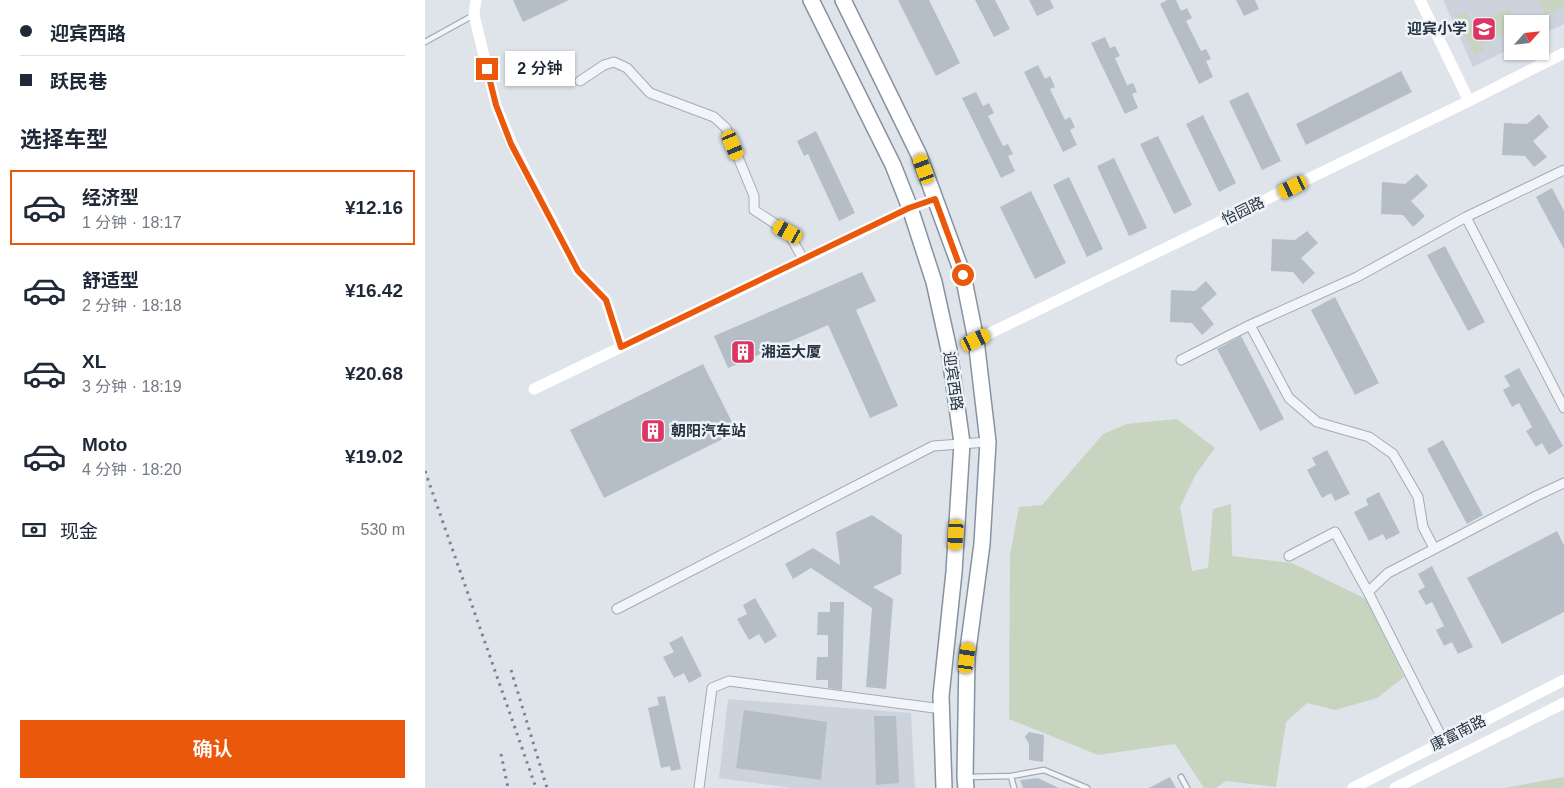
<!DOCTYPE html>
<html lang="zh">
<meta charset="utf-8">
<style>
body{margin:0;font-family:Helvetica,"Noto Sans SC",sans-serif;background:#f6f6f7;color:#1f2937;height:100vh;display:flex;flex-direction:column;font-size:19px;white-space:nowrap}
*{box-sizing:border-box;margin:0}
p{font-size:16px;color:#747a83}
.icon{flex:none;width:28px;height:28px;fill:none;stroke:currentColor;stroke-width:2;stroke-linecap:round;stroke-linejoin:round}
.map{position:relative;flex:1;overflow:hidden}
.side{display:flex;flex-direction:column;background:#fff;width:425px}
.side>*{flex:none}
.top-card{display:grid;align-content:center;height:110px;padding:0 20px;background:#fff}
.needle{width:32px;rotate:63deg}
.controls{position:absolute;left:1079px;top:15px;display:grid;gap:10px}
.controls a{display:grid;place-items:center;width:45px;height:45px;border-radius:0px;background:#fff;box-shadow:0 1px 4px #0004;font-size:25px}
.end{position:absolute;width:22px;height:22px;margin:-11px;border:6px solid #ea580c;background:#fff;box-shadow:0 0 0 2px #fff}
.from{border-radius:50%}
.bubble{position:absolute;height:35px;border-radius:0px;background:#fff;box-shadow:0 1px 4px #0004;font-size:16px;font-weight:600;line-height:35px;text-align:center}
.car{position:absolute;width:15px;height:30px;margin:-15px -8px;border-radius:6px;box-shadow:0 0 4px 1px #0007;background:linear-gradient(#f5c518 24%,#345 0 40%,#f5c518 0 76%,#345 0 86%,#f5c518 0)}
.top-card b{display:flex;align-items:center;gap:18px;height:48px;font-size:19px}
.top-card b+b{border-top:1px solid #e0e1e3}
.top-card i{width:12px;height:12px;background:#1f2937}
ul{padding:0;list-style:none}
li{display:flex;align-items:center;gap:15px;height:75px;margin:0 10px 8px;padding:0 10px;border:2px solid transparent;border-radius:0px}
li div{flex:1}
li b{display:block;font-size:19px}
li em{font-style:normal;font-weight:600}
li.selected{border-color:#ea580c}
li>.icon{width:45px;height:45px;stroke-width:1.5}
h2{padding:0 20px;font-size:22px;line-height:60px}
.pay{display:flex;align-items:center;gap:12px;height:55px;padding:0 20px;font-size:19px}
.pay p{margin-inline-start:auto}
.button{display:flex;gap:10px;margin-top:auto;padding:10px 20px}
.button a{flex:1;height:58px;border-radius:0px;background:#ea580c;color:#fff;font-size:20px;font-weight:600;line-height:58px;text-align:center}
main{display:flex;flex:1;min-height:0}
.map>svg:first-child{display:block}
.built{fill:#ccd3dc}
.green{fill:#c7d4bf}
.building{fill:#b5bec7}
.lines{fill:none;stroke-linecap:round;stroke-linejoin:round}
.lane-casing{stroke:#a3abb4;stroke-width:7}
.street-casing{stroke:#a3abb4;stroke-width:11}
.highway-casing{stroke:#8493a2;stroke-width:18}
.lane{stroke:#f2f4f7;stroke-width:4.5}
.street{stroke:#f2f4f7;stroke-width:9}
.secondary{stroke:#fff;stroke-width:11}
.highway{stroke:#fff;stroke-width:15}
.rail{stroke:#768595;stroke-width:3;stroke-dasharray:2.5 5;stroke-linecap:butt}
.route{stroke:#ea580c;stroke-width:6}
.labels{text-anchor:middle;stroke-width:5;stroke-linejoin:round;paint-order:stroke}
.poi-label{font-size:15px;font-weight:bold;fill:#263342;stroke:#eef3f7;text-anchor:start}
.street-label{font-size:15px;fill:#263342;stroke:#eef3f7}
</style>
<main>
<section class="side">
<div class="top-card">
<b><i class="from"></i>迎宾西路</b>
<b><i></i>跃民巷</b>
</div>
<h2>选择车型</h2>
<ul>
<li class="selected"><svg class="icon" aria-label="car" viewBox="0 0 24 24"><path d="M5 17H2v-5l4-1 3-4h7l3 4 3 1v5h-3M9 17h6M6 11h13"/><circle cx="7" cy="17" r="2"/><circle cx="17" cy="17" r="2"/></svg><div><b>经济型</b><p>1 分钟 · 18:17</p></div><em>¥12.16</em></li>
<li><svg class="icon" aria-label="car" viewBox="0 0 24 24"><path d="M5 17H2v-5l4-1 3-4h7l3 4 3 1v5h-3M9 17h6M6 11h13"/><circle cx="7" cy="17" r="2"/><circle cx="17" cy="17" r="2"/></svg><div><b>舒适型</b><p>2 分钟 · 18:18</p></div><em>¥16.42</em></li>
<li><svg class="icon" aria-label="car" viewBox="0 0 24 24"><path d="M5 17H2v-5l4-1 3-4h7l3 4 3 1v5h-3M9 17h6M6 11h13"/><circle cx="7" cy="17" r="2"/><circle cx="17" cy="17" r="2"/></svg><div><b>XL</b><p>3 分钟 · 18:19</p></div><em>¥20.68</em></li>
<li><svg class="icon" aria-label="car" viewBox="0 0 24 24"><path d="M5 17H2v-5l4-1 3-4h7l3 4 3 1v5h-3M9 17h6M6 11h13"/><circle cx="7" cy="17" r="2"/><circle cx="17" cy="17" r="2"/></svg><div><b>Moto</b><p>4 分钟 · 18:20</p></div><em>¥19.02</em></li>
</ul>
<div class="pay"><svg class="icon" aria-label="cash" viewBox="0 0 24 24"><path d="M3 7h18v10H3z"/><circle cx="12" cy="12" r="2"/></svg>现金<p>530 m</p></div>
<div class="button"><a>确认</a></div>
</section>
<div class="map">
<svg width="1139" height="788" viewBox="0 0 1139 788">
<rect width="100%" height="100%" fill="#dee4ea"/>
<path class="built" d="M1018,0H1139V24L1115,35V24H1088L1087,48L1048,67Z
M303,699L486,713L490,788H367L294,778Z"/>
<path class="green" d="M1114,0H1139V6L1121,15Z
M1083,8L1090,24H1088L1087,29L1057,44L1060,50L1050,55L1030,17L1040,12L1048,25Z
M752,419L790,448L771,474L755,507L767,571L783,568L788,509L806,504L807,556L867,563L941,599L979,677L952,698L910,710L882,703L861,722L851,787L801,781L791,788H779L750,744L673,755L584,719L585,555L594,507L617,505L678,434L702,424Z
M1139,777V788H1079Z"/>
<path class="building" d="M88,0H144L98,22Z
M473,0H504L535,63L511,76Z
M550,0H570L585,29L569,37Z
M604,0H625L629,8L612,16Z
M742,0H751L756,11L762,8L767,18L761,21L776,51L781,49L786,59L781,61L788,77L774,84L735,4Z
M811,0H830L834,9L819,16Z
M680,37L685,48L690,46L695,56L690,58L702,85L708,83L712,92L707,94L713,108L700,114L666,43Z
M613,65L620,79L625,76L630,87L625,89L640,120L645,117L650,127L645,130L652,145L638,152L599,72Z
M976,71L987,92L881,145L871,124Z
M551,92L558,106L564,103L569,113L563,116L578,146L583,144L588,154L583,156L590,171L576,178L537,98Z
M823,92L856,161L837,170L804,101Z
M1114,114L1124,127L1108,141L1122,157L1109,167L1100,156L1077,155L1079,123L1102,124Z
M778,115L811,183L794,192L761,124Z
M391,131L430,213L414,221L383,154L379,156L372,141Z
M733,136L767,205L749,214L715,144Z
M689,158L722,228L704,236L672,166Z
M992,174L1003,186L986,201L1000,216L988,227L978,215L956,214L957,182L980,184Z
M644,177L678,249L662,257L628,185Z
M1127,188L1139,211V249L1111,197Z
M606,191L641,263L610,279L575,207Z
M882,231L893,243L876,258L890,273L878,284L868,272L846,271L847,239L870,240Z
M1020,246L1060,322L1043,331L1002,255Z
M437,272L451,301L431,310L473,406L445,418L403,325L303,368L289,336Z
M781,281L792,294L776,308L789,324L777,335L767,323L745,322L746,290L770,291Z
M910,297L954,383L930,395L886,310Z
M816,336L859,419L835,431L792,349Z
M278,364L312,432L179,498L145,430Z
M1094,368L1138,446L1124,455L1117,443L1111,447L1101,431L1107,427L1094,403L1087,407L1078,390L1085,386L1079,376Z
M1018,440L1058,515L1042,524L1002,449Z
M902,450L925,494L910,501L906,493L897,498L882,470L891,465L887,458Z
M954,492L975,533L961,540L958,534L944,541L929,512L943,505L941,499Z
M447,515L477,535L476,574L448,587L468,599L461,689L441,687L447,608L386,568L368,579L360,564L388,548L415,565L411,532Z
M1132,531L1139,545V612L1077,644L1042,578Z
M1007,566L1048,647L1033,654L1027,642L1019,646L1011,630L1019,626L1007,602L1001,605L993,591L1000,587L993,574Z
M330,598L352,636L340,644L334,634L324,640L312,619L322,614L318,605Z
M405,602H419L417,690L403,688V680H391L392,657H403V635H392L393,612H405Z
M257,636L277,676L264,683L259,673L249,678L238,657L249,652L244,643Z
M240,696L256,769L246,771L245,766L236,768L223,708L234,705L232,697Z
M319,710L402,722L396,780L311,768Z
M449,716H471L474,783L451,785Z
M604,732L619,735L618,762L604,760V744L600,737Z
M745,777L751,788H724Z
M613,778L634,788H598L595,780Z"/>
<g class="lines">
<defs>
<path id="lane" d="M0,42L47,16
M586,776L589,788
M543,777L586,776L619,770L662,788
M756,777L762,788"/>
<path id="street" d="M155,81L179,65L189,62L202,68L225,93L289,117L301,128L329,196V210L363,232L378,259
M1041,217L1139,170
M825,325L932,277L1041,217L1139,408
M756,360L825,325L864,398L892,422L944,437L968,454L993,497L998,527L1009,548
M864,556L910,532L943,592
M192,609L508,446L563,442
M1018,740L943,592L963,573L1111,496L1139,483
M274,788L287,688L304,681L517,709"/>
<path id="highway" d="M386,0L468,165L485,208L509,282L524,350L537,443L529,572L516,696L519,788
M418,0L494,155L538,275L551,340L563,442L557,544L542,657L540,777L541,788"/>
</defs>
<use href="#lane" class="lane-casing"/>
<use href="#street" class="street-casing"/>
<use href="#highway" class="highway-casing"/>
<use href="#lane" class="lane"/>
<use href="#street" class="street"/>
<path class="secondary" d="M51,0L49,15L71,105L87,144L153,271L181,300L196,347
M995,0L1044,101
M551,340L1044,101L1139,53
M109,389L485,208L510,199
M928,788L1139,680
M970,788L1139,703"/>
<use href="#highway" class="highway"/>
<path class="rail" d="M0,471L111,788
M86,670L122,788
M76,754L83,788"/>
</g>
<g class="lines">
<path class="route" d="M62,69L71,105L86,144L153,271L181,300L196,347L484,208L510,199L538,275"/>
</g>
<defs>
<symbol id="school-square" viewBox="-11 -11 22 22"><rect x="-9" y="-9" width="18" height="18" rx="4" fill="#dc3662" stroke="#eef3f7"/><path d="M0-5L7-2L0 1L-7-2ZM-4 1L0 2.5L4 1V4Q0 6-4 4Z" fill="#fff"/></symbol>
<symbol id="building-square" viewBox="-11 -11 22 22"><rect x="-9" y="-9" width="18" height="18" rx="4" fill="#dc3662" stroke="#eef3f7"/><path d="M-4-6H4V6H1V3H-1V6H-4ZM-2.5-4.3h1.7v1.8h-1.7ZM.8-4.3h1.7v1.8H.8ZM-2.5-1h1.7V.8h-1.7ZM.8-1h1.7V.8H.8Z" fill="#fff"/></symbol>
</defs>
<g fill-rule="evenodd">
<use href="#school-square" x="1045" y="15" width="28" height="28"/>
<use href="#building-square" x="304" y="338" width="28" height="28"/>
<use href="#building-square" x="214" y="417" width="28" height="28"/>
</g>
<g class="labels">
<g class="poi-label">
<text x="1042" y="34" text-anchor="end">迎宾小学</text>
<text x="336" y="357">湘运大厦</text>
<text x="246" y="436">朝阳汽车站</text>
</g>
<g class="street-label">
<text transform="translate(818 211) rotate(-26)" y="5">怡园路</text>
<text transform="translate(528 381) rotate(82)" y="5">迎宾西路</text>
<text transform="translate(1033 733) rotate(-27)" y="5">康富南路</text>
</g>
</g>
</svg>
<div class="controls">
<a><svg class="needle" viewBox="-14 -14 28 28"><path d="M0-13l5 13h-10z" fill="#e53935"/><path d="M0 13l5-13h-10z" fill="#747a83"/></svg></a>
</div>
<i class="end from" style="left:538px;top:275px"></i>
<i class="end" style="left:62px;top:69px"></i>
<div class="bubble" style="left:80px;top:51px;width:70px">2 分钟</div>
<i class="car" style="left:308px;top:145px;rotate:157deg"></i>
<i class="car" style="left:499px;top:169px;rotate:340deg"></i>
<i class="car" style="left:868px;top:187px;rotate:244deg"></i>
<i class="car" style="left:363px;top:232px;rotate:299deg"></i>
<i class="car" style="left:551px;top:340px;rotate:64deg"></i>
<i class="car" style="left:531px;top:535px;rotate:183deg"></i>
<i class="car" style="left:542px;top:658px;rotate:8deg"></i>
</div>
</main>
